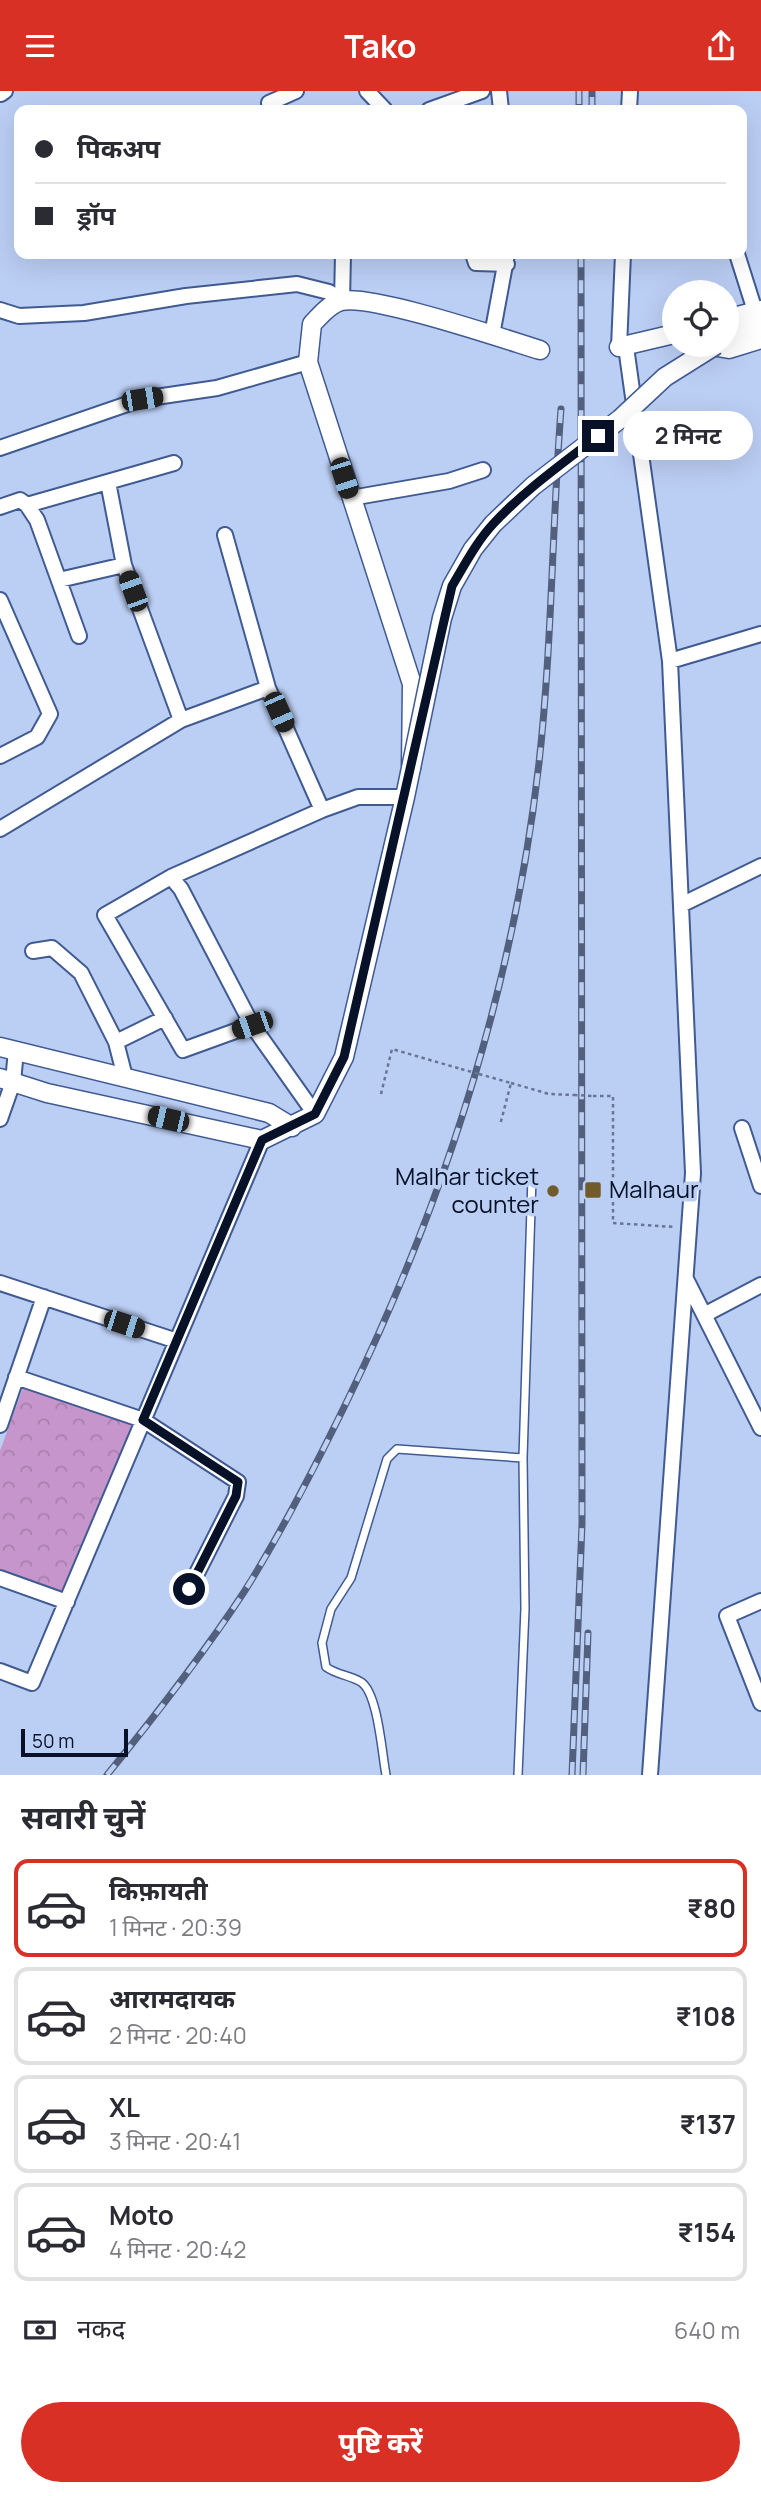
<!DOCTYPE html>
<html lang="hi">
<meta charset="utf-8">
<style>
body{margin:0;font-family:Manrope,"Noto Sans Devanagari",sans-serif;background:#f7f7f7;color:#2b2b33;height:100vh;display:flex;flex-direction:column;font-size:26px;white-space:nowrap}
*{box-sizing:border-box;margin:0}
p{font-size:23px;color:#7c7c81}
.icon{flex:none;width:38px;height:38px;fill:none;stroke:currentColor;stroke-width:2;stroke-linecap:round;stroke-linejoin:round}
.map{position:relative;height:1684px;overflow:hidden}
.details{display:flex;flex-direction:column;background:#fff;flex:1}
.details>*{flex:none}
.guide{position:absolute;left:14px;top:14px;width:733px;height:154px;border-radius:14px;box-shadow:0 7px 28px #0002;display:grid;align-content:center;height:154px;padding:0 21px;background:#fff}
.buttons{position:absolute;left:662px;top:189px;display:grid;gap:14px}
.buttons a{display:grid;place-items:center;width:77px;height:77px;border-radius:50%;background:#fff;box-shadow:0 7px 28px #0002;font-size:35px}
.scale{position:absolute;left:21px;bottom:18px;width:107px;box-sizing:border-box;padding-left:7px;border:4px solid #071127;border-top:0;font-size:19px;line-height:24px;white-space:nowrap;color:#071127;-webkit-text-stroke:5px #bbcef4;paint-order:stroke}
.end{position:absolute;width:32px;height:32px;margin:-16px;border:9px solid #071127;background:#fff;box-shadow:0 0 0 4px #fff}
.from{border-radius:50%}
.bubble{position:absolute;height:49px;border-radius:24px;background:#fff;box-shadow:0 7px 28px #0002;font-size:23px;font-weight:700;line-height:49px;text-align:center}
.car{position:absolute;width:21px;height:42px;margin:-21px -10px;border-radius:9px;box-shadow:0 0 5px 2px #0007;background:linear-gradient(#222 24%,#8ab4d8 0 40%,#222 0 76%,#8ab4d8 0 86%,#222 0)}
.guide b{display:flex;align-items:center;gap:24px;height:66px;font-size:26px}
.guide b+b{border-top:2px solid #e1e1e2}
.guide i{width:18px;height:18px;background:#2b2b33}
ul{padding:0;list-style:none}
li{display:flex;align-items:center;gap:21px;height:98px;margin:0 14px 10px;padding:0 7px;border:4px solid #e1e1e2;border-radius:14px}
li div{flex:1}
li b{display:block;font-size:26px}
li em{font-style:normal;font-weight:700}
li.active{border-color:#d93025}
li>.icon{width:63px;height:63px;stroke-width:1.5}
h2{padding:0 21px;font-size:32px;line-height:84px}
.pay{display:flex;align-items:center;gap:18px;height:77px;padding:0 21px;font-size:26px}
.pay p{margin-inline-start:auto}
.cta{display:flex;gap:14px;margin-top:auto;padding:14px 21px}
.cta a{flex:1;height:80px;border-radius:42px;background:#d93025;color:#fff;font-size:28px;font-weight:700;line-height:80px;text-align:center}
header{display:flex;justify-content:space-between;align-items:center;height:91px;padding:0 21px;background:#d93025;color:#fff;font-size:32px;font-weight:700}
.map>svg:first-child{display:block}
.park{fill:url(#park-crowns)}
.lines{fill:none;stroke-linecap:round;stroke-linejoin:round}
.service-casing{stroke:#405a92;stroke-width:10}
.minor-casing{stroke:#405a92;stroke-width:18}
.tertiary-casing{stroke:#405a92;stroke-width:21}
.path{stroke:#677694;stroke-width:2.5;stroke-dasharray:3.5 3.5;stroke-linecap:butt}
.service{stroke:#fff;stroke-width:7}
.minor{stroke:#fff;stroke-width:14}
.tertiary{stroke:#fff;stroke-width:18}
.rail-casing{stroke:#52607d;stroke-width:7}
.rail{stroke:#bbcef4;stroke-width:4.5;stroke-dasharray:13;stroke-linecap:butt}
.tertiary-bridge-casing{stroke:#405a92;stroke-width:21;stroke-linecap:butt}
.path-bridge{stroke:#677694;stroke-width:2.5;stroke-dasharray:3.5 3.5;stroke-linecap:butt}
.tertiary-bridge{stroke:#fff;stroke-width:18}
.route{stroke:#071127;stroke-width:9}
.poi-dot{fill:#725b2b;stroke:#bbcef4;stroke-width:2.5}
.labels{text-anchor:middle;stroke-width:7;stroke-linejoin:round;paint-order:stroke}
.poi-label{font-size:24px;fill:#071127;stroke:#bbcef4;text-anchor:end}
</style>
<header><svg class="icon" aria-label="menu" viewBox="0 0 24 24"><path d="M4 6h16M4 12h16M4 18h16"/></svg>Tako<svg class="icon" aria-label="share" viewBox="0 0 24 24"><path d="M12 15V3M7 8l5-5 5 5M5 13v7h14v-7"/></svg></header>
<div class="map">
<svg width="761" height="1684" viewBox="0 0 761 1684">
<defs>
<pattern id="park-crowns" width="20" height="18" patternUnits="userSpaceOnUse" patternTransform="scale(1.75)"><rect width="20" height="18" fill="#c695cb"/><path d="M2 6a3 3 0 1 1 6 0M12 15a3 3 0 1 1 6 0" fill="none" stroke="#a97fae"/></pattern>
</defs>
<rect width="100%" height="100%" fill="#bbcef4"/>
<path class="park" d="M24,1294L135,1333L62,1503L0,1479V1360Z"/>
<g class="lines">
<defs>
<path id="service" d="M386,1684C382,1663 378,1602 361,1591C349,1584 337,1584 326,1576L322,1552L331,1518L351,1487L387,1368L397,1358L523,1367
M518,1684L525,1518L523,1367L532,1086"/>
<path id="minor" d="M367,0L385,19
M499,0L501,19
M1,3L5,0
M269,12L296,0
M429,19L482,0
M629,19L630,0
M473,163L476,172L507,173
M737,163L755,220
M342,210L343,163
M0,219L19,225L84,222L186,205L297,193L329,201L342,210
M492,244L507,163
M619,256L623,163
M626,256L670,570L693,1082L650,1684
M0,357L142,308L217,297L308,271
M108,391L124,474L181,629
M351,407L449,390L483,379
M27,414L174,372
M0,416L20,409L27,414L37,429L79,545
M225,444L268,597L322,719
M59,489L124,474
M0,509L50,623L37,646L0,665
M670,570L761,543
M0,738L181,629L268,597
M171,786L181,798L252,934L315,1023
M681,814L761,775
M33,860L52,857L81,882L116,951L125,986
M252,934L183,959L105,824L171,786L322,719L358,706H405
M116,951L165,927
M0,1028L13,991L16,959
M742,1037L761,1095
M686,1188L761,1337
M0,1192L177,1250
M704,1224L761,1194
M16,1286L143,1329L238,1391L236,1405L189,1498
M0,1334L44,1206
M0,1487L67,1511
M761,1510L727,1525L761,1612
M0,1580L32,1592L262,1049"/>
<path id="tertiary" d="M726,228L761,219
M726,247L761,229
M706,254L729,258L761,248
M619,256L674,243
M0,956L269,1022L292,1036
M0,987L47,1002L262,1049L315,1023L344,966L405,706L411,677L412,593L308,271L312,233C320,225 329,213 341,210C372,203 504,248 540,259"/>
</defs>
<use href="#service" class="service-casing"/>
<use href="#minor" class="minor-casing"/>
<use href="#tertiary" class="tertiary-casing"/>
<path class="path" d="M479,983L511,992L500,1034
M511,992L549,1003L574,1004
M381,1003L392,958L461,978
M593,1005H613V1132L675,1136"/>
<use href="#service" class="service"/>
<use href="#minor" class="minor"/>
<use href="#tertiary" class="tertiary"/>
<defs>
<path id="rail" d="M579,0V19
M592,19V0
M107,1684C155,1625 202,1565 244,1501C283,1439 317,1372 349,1306C446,1106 514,893 539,672C552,555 552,436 561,318
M572,1684L582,1433L581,163
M583,1684L588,1542"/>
</defs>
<use href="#rail" class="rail-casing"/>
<use href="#rail" class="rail"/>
<defs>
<path id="tertiary-bridge" d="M411,677L442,527L452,495L473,458L493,433L533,395L620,328L665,286L716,254"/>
</defs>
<use href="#tertiary-bridge" class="tertiary-bridge-casing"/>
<path class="path-bridge" d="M461,978L479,983
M574,1004L593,1005"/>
<use href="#tertiary-bridge" class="tertiary-bridge"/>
</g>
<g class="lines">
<path class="route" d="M189,1498L236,1405L238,1391L143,1329L262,1049L315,1023L344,966L452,495C465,473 477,450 494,432C525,399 562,373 598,345"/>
</g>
<g class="poi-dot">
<rect x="584" y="1090" width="18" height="18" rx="3.5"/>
<circle cx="553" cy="1100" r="7"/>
</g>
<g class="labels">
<g class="poi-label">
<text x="539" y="1094">Malhar ticket<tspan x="539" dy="28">counter</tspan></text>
<text x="609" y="1107" text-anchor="start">Malhaur</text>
</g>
</g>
</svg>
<div class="buttons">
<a><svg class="icon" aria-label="locate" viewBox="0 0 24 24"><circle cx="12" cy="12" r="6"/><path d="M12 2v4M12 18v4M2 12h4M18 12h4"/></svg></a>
</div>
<div class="scale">50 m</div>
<i class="end from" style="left:189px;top:1498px"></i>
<i class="end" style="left:598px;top:345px"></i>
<div class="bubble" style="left:623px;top:320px;width:130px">2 मिनट</div>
<i class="car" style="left:142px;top:308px;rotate:81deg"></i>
<i class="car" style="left:344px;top:387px;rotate:162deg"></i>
<i class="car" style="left:133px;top:500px;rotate:340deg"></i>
<i class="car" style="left:279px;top:621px;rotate:156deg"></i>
<i class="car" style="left:252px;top:934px;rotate:251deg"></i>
<i class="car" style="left:168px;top:1028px;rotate:283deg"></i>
<i class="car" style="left:124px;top:1233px;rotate:108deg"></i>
<div class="guide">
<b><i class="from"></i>पिकअप</b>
<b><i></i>ड्रॉप</b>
</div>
</div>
<section class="details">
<h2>सवारी चुनें</h2>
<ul>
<li class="active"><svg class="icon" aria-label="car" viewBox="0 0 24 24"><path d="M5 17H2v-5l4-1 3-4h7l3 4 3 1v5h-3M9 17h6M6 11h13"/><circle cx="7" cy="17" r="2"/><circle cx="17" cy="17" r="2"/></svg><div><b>किफ़ायती</b><p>1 मिनट · 20:39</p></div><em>₹80</em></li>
<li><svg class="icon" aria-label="car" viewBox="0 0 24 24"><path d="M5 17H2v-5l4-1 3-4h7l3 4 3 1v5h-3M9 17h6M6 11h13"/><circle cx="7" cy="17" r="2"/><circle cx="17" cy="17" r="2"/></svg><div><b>आरामदायक</b><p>2 मिनट · 20:40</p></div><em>₹108</em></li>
<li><svg class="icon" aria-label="car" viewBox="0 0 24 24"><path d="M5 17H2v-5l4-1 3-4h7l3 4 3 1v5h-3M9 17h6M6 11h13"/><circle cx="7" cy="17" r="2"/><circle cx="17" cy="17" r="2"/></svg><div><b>XL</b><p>3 मिनट · 20:41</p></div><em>₹137</em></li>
<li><svg class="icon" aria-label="car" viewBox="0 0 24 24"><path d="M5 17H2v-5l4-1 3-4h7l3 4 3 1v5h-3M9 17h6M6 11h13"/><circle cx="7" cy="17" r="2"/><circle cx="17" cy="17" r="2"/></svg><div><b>Moto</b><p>4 मिनट · 20:42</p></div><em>₹154</em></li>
</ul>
<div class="pay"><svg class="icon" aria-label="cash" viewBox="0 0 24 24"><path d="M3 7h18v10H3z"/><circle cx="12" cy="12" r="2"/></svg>नकद<p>640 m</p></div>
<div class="cta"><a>पुष्टि करें</a></div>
</section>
